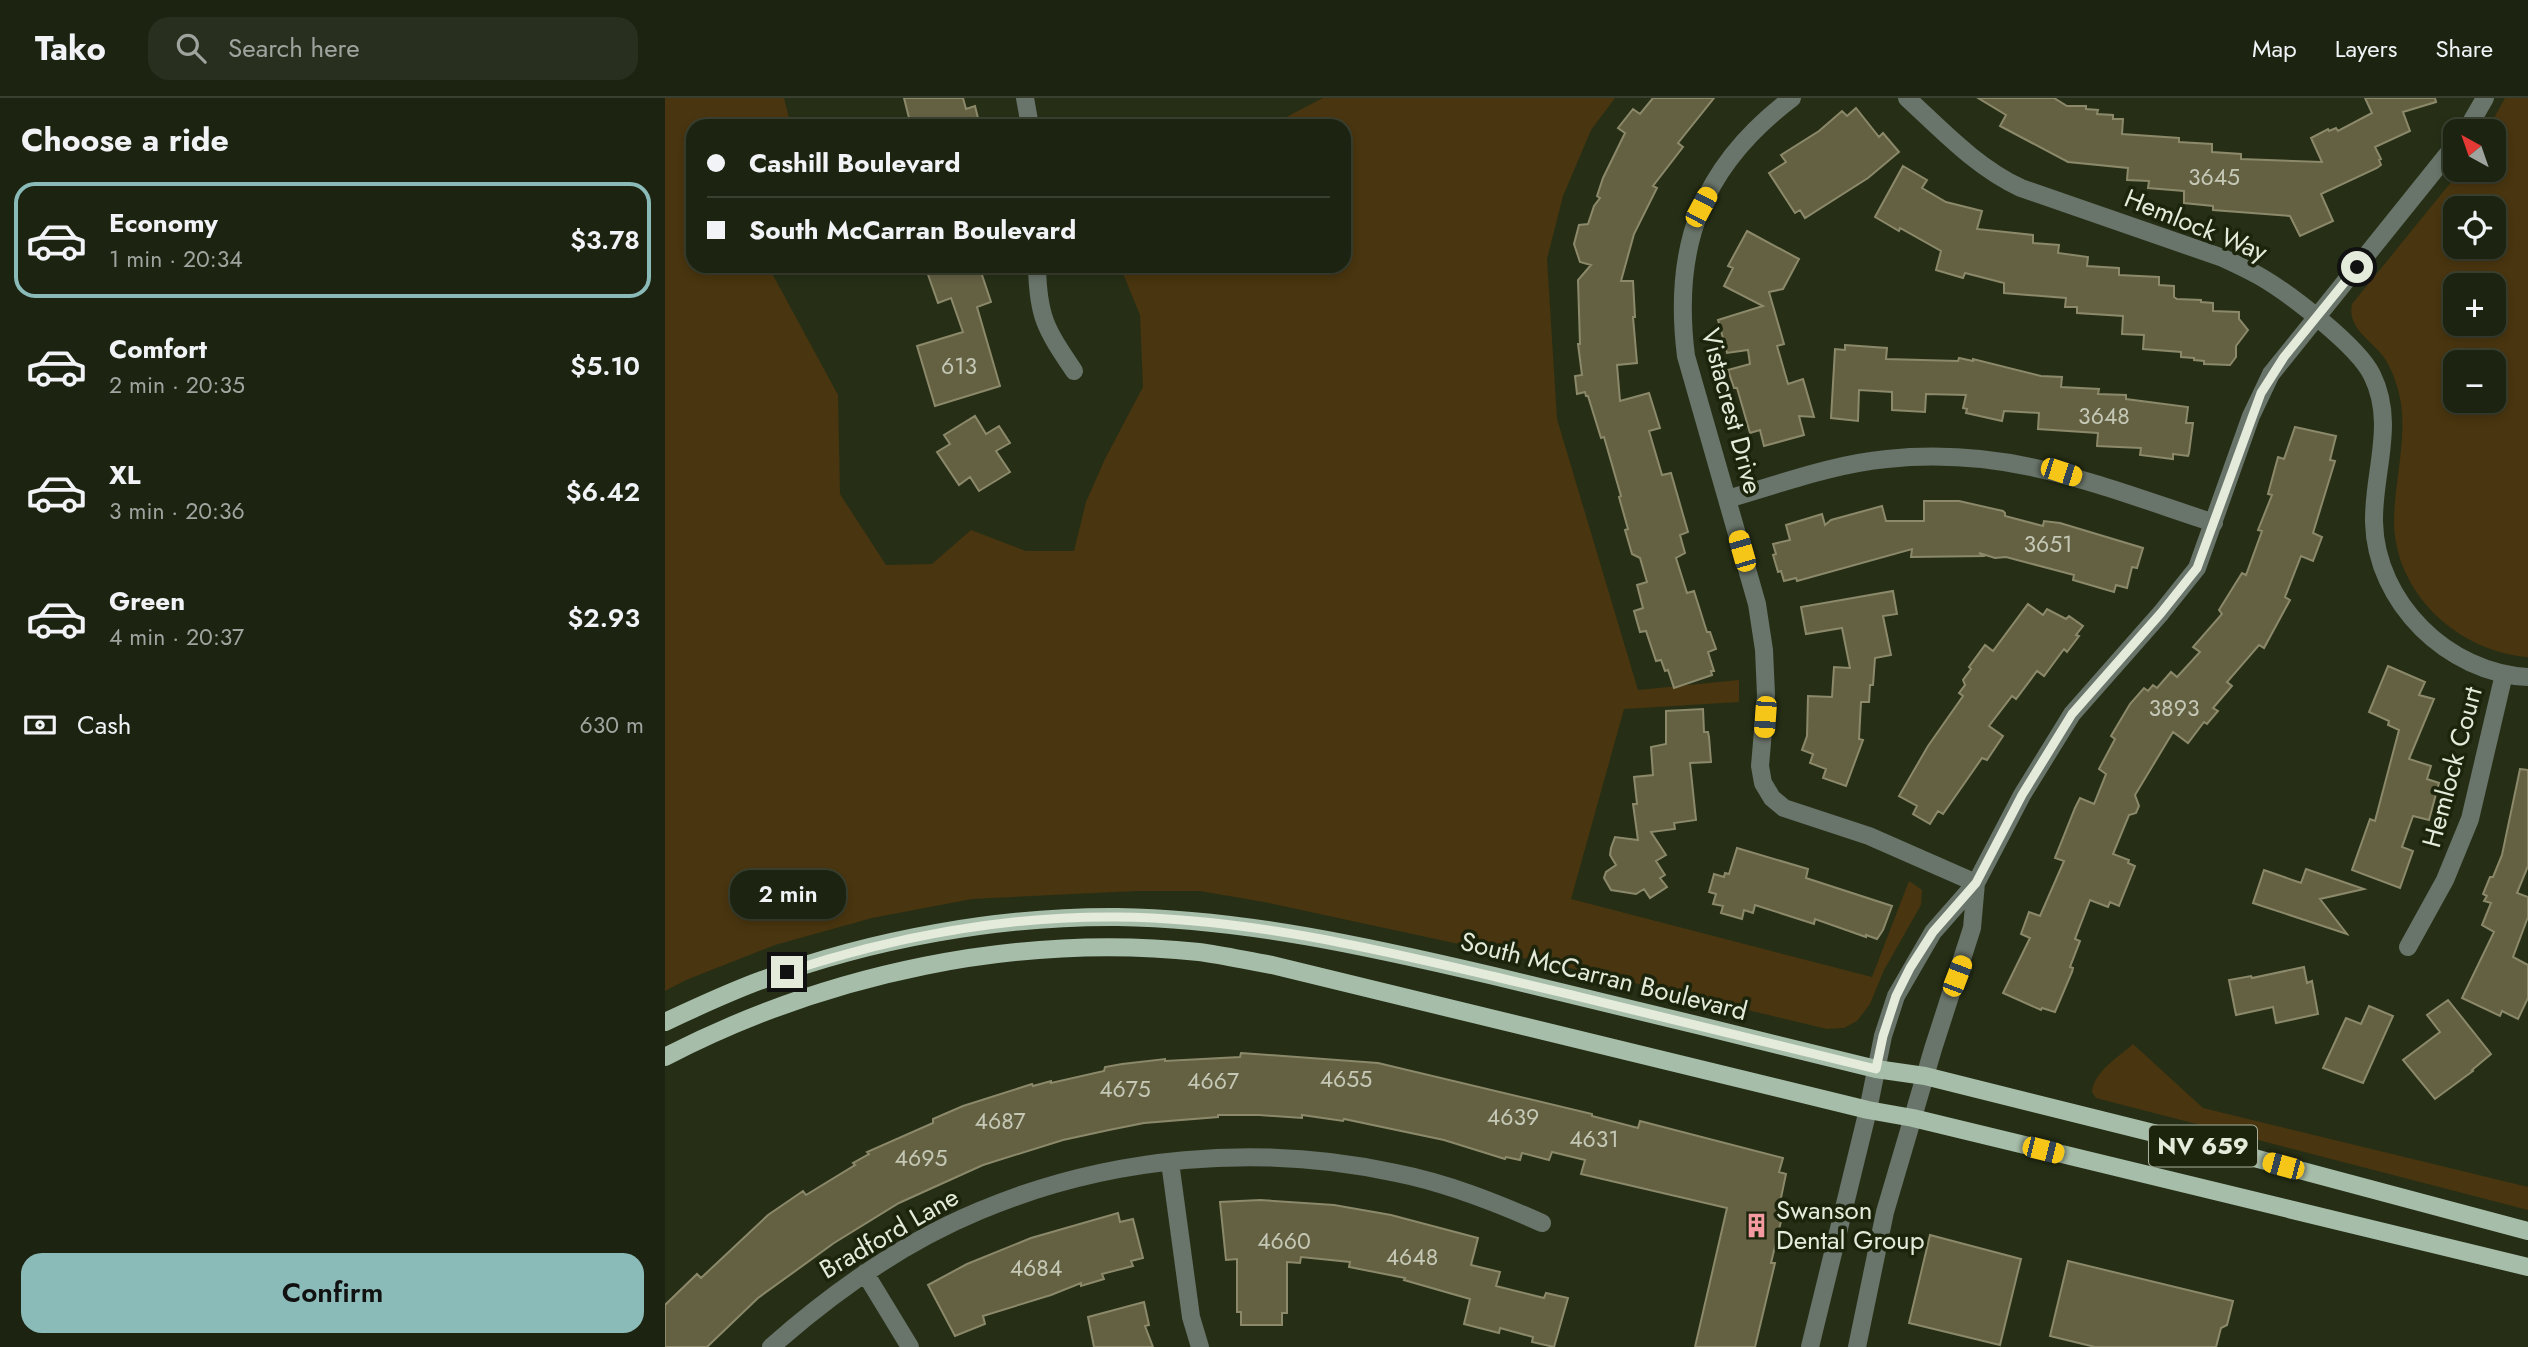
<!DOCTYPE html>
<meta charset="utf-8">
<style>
body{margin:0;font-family:Jost,sans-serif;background:#292f1e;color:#f1f3f6;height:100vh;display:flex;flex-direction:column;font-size:26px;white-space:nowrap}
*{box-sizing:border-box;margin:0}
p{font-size:23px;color:#a0a49f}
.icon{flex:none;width:38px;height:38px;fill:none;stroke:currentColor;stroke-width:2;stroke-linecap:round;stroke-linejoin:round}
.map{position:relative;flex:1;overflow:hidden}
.details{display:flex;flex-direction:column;background:#1c2310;width:665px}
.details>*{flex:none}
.guide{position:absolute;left:21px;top:21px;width:665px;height:154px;border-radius:21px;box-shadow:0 4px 10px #0003,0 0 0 2px #3a4030;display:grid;align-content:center;height:154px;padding:0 21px;background:#1c2310}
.needle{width:46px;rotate:320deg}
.controls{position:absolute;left:1778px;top:21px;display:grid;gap:14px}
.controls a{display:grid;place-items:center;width:63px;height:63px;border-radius:14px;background:#1c2310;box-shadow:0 4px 10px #0003,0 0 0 2px #3a4030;font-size:35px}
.end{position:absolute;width:32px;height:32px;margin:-16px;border:9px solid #e4ebdb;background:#111;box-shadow:0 0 0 4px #111}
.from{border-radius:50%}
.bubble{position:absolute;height:49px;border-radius:21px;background:#1c2310;box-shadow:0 4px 10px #0003,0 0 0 2px #3a4030;font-size:23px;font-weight:600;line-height:49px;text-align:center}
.car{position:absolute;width:21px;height:42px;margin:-21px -10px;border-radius:9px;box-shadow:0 0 5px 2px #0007;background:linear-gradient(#f5c518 24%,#345 0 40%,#f5c518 0 76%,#345 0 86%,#f5c518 0)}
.guide b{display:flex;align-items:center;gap:24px;height:66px;font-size:26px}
.guide b+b{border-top:2px solid #3a4030}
.guide i{width:18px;height:18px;background:#f1f3f6}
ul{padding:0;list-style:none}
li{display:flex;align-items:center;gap:21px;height:116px;margin:0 14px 10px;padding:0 7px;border:4px solid transparent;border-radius:21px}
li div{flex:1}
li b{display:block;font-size:26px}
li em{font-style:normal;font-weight:600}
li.on{border-color:#8bbbb9}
li>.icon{width:63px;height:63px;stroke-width:1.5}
h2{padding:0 21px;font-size:32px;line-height:84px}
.pay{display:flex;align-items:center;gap:18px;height:77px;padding:0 21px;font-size:26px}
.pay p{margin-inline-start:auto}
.button{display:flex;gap:14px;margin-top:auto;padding:14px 21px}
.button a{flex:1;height:80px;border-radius:21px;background:#8bbbb9;color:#111;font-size:28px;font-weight:600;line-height:80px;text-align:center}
header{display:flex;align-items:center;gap:42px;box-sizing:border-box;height:98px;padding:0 35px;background:#1c2310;border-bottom:2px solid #3a4030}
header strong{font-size:33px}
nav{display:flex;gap:38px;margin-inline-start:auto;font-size:24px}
.search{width:490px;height:63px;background:#292f1e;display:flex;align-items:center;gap:18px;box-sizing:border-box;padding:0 24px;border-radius:21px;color:#a0a49f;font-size:26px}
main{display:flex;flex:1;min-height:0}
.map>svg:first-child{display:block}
.green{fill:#49350f;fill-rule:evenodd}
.building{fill:#646143;stroke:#8b896a;stroke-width:2}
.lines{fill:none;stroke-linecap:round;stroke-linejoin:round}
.minor{stroke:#69746a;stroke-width:18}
.major{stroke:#a6bda9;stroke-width:18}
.route{stroke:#e4ebdb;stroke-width:9}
.labels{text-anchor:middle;stroke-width:7;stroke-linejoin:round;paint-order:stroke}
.number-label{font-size:23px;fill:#c4c8b5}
.shield{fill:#1c250c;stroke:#a8b09d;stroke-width:2}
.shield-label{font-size:24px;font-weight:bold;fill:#e4ebdb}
.street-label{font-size:26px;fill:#e4ebdb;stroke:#1c250c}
.poi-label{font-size:26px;fill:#e4ebdb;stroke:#1c250c;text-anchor:start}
</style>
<header>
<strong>Tako</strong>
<div class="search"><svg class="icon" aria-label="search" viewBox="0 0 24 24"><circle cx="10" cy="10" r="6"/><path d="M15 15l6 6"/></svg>Search here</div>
<nav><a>Map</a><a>Layers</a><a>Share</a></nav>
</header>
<main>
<section class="details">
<h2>Choose a ride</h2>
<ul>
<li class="on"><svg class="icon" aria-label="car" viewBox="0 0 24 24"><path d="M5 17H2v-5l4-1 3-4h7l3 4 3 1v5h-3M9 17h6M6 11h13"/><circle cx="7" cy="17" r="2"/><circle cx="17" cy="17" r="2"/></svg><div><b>Economy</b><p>1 min · 20:34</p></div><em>$3.78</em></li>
<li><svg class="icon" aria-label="car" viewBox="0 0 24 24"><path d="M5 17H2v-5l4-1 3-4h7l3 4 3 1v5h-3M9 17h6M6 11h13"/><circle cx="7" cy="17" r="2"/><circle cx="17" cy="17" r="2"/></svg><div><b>Comfort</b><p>2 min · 20:35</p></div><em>$5.10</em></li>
<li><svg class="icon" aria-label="car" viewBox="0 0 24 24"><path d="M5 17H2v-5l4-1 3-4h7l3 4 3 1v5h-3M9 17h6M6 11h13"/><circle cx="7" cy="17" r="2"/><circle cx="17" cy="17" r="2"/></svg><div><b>XL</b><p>3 min · 20:36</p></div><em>$6.42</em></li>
<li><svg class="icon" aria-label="car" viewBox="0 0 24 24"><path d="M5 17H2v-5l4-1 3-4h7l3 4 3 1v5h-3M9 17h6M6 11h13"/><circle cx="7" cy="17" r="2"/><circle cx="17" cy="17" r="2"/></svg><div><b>Green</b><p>4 min · 20:37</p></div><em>$2.93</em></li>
</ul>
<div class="pay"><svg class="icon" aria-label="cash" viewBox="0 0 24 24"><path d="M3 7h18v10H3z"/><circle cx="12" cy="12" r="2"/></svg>Cash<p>630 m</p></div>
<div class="button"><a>Confirm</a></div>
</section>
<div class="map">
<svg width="1863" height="1249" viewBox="0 0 1863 1249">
<rect width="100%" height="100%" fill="#262f16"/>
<path class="green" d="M0,0H119L126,28H28V168H103L173,297L175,396L221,467L267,466L306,432L361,453H409L421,404L440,361L478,289L475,217L455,168H679V28H604L658,0H950L926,32L898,98L882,161L892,321L973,592L1074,582V604L959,611L906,801L1207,879L1244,783L1257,792L1256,807L1219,872L1205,906L1192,923L1179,930L1162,931L928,875L599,804L535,793H471L307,801L207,820L110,847L21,882L0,893Z
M1840,0H1863V559C1794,554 1730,496 1729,424C1729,382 1745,332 1733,292C1730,280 1725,268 1718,258C1705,241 1682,230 1687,206L1796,72H1829V33H1822ZM1790,110H1829V149H1790ZM1790,187H1829V226H1790ZM1790,264H1829V303H1790Z
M1468,946L1538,1010L1863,1089V1112L1431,1000L1427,994C1429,973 1454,959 1468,946Z"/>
<path class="building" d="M239,0H298L301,11L310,8L315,28H246Z
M988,0H1049L1013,45L1018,49L988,88L992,90L969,136L956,183H968L970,219H968L972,265L952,267L955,303L984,295L995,330L984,333L997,377L1006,375L1023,434L1015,437L1020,455L1011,460L1022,495L1029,493L1040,528L1042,534H1045L1051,551L1043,554L1049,573H1046L1047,577L1009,590L1003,572L1000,573L996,562L991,563L981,533L975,534L969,513L978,510L972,487L982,484L975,460L967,456L960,432L963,431L954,399L956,398L939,339L936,340L923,298H921L920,294L912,296L910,278L917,277L913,246H915L913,182L926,167L915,164L909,146L914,127L923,126L929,108L935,100L932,98L938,80L960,35L953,30L968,11L975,16Z
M1313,0H1389L1402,8H1421V11L1433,12L1432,16L1448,17V21H1458L1457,36L1514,40V44L1547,46V54L1576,56V61L1657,64L1646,40L1663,31L1664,33L1671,30L1673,33L1707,15L1700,0H1770L1771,4L1738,14L1745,33L1710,49L1716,61L1714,62L1716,67L1712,70L1656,96L1668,123L1635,138L1625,118L1548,112V108L1519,105V93L1483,90L1484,83L1462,82L1463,70L1403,64L1335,28L1341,17Z
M1191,10L1214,39L1218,35L1234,54L1203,80L1140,120L1135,112L1130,115L1104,75L1121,64L1116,57L1154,33L1177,13L1182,18Z
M1238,68L1262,82L1257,90L1281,104L1317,113L1312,131L1368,137V145L1394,147L1393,155L1423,159L1422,168L1454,170V177L1494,179V187L1509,188V199L1512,201L1536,202V204L1548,205V213L1574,214V221L1583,232L1571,248V259L1565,267L1539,266V263L1529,262V260L1516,259V254L1478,251L1479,237L1457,236L1458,218L1412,215V209H1400L1401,200L1339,195V185L1300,175L1298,180L1271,172L1276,153L1235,130L1234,133L1210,119Z
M1082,133L1134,161L1118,191L1104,194L1119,246L1112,248L1123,286L1138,281L1149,319L1134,318L1139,337L1099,348L1095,332L1085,335L1072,290H1069L1063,272L1085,266L1083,252L1062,255L1053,222L1098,208L1059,188L1068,170L1063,168Z
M260,168H314L326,204L312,209L335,288L270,308L252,248L298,234L286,200L273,205Z
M1180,247L1222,250L1221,261L1293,263L1294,260L1308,263V261L1376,278L1397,279L1396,289L1434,291L1433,296L1461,297V301L1523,309L1521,325H1528L1524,355L1523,358L1508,356V361L1475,357L1476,350L1432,348L1433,335L1373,331L1374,315L1339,313L1337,323L1301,315L1302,311L1298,310L1301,297L1261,296L1260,314L1227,312V294L1194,292L1193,323L1166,320L1170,251L1180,252Z
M310,318L321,336L334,328L345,345L331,353L345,374L314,393L305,379L294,387L272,354L285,346L279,337Z
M1630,329L1671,338L1665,362L1670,363L1648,435L1657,439L1648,463L1636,458L1620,499L1625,502L1599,550L1594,547L1562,584L1567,588L1548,610L1553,613L1542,626L1539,624L1523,645L1508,634L1470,697L1474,708L1471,715L1464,717L1448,756L1464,762L1463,765L1470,768L1454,808L1445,804L1443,809L1425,802L1410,841L1415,843L1405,869L1408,870L1407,874L1390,914L1377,910L1376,912L1338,895L1365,840L1356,836L1364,814L1375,818L1399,763L1390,760L1410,710L1415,700L1429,706L1441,676L1434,671L1450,641L1446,638L1465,606L1479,590L1483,593L1488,587L1492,590L1506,574L1512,579L1535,554L1528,549L1557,516L1554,512L1577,475L1581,477L1597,433L1593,432L1607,397L1603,396L1613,359L1619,361Z
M1259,403H1294L1338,413L1340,415V418L1378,428L1379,423L1395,425L1478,450L1472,470L1467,469L1462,490L1451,487L1449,494L1408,482L1409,477L1341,459L1330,460L1314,455L1318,458L1246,459L1247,451L1132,483L1131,480L1119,483L1116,473L1113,474L1108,457L1111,456L1108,446L1125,442L1121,427L1157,416L1160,427L1166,422L1217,408L1221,423H1259Z
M1228,493L1232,516L1218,518L1226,557L1210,560L1208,587H1205L1204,604H1196L1194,641L1198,642L1181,688L1158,680L1161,671L1145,665L1148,656L1137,652L1142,638L1143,598L1167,599L1169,569L1185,570L1177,530L1141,536L1136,509Z
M1363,506L1378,517L1382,511L1401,521L1404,518L1418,528L1411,537L1414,538L1402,554L1399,551L1379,578L1372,573L1351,601L1347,598L1324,628L1338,638L1322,662L1317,660L1278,716L1273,713L1265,726L1248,716L1252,708L1234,698L1263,648L1298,598L1294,595L1300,587L1298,582L1306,571L1304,569L1320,547L1328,553Z
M1723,568L1760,584L1754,597L1769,601L1744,661L1766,668L1762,681L1774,685L1764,722L1748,718L1737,749L1748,753L1735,790L1687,772L1705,721L1710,723L1734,632L1723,627L1724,623L1704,614Z
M1038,611L1039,634H1043L1044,639L1046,664L1025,665L1031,722L1009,725L1010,731L986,734L1001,757L991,763L1000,777L995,780L1002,789L985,800L979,791L971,796L946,792L939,780L941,774L951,767L945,757L946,750L950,739L973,742L968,706H972L969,679L988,677L986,649L1001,646V613Z
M1855,671L1863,672V768L1852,795L1863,799V819L1848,859L1863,867V900L1853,921L1837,913L1835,918L1797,900L1829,834L1817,827L1826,805L1819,803L1822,798L1818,796L1825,779H1828L1837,757Z
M1072,750L1143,771L1141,780L1227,808L1218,832L1212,841L1201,837V839L1150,821L1149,826L1090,807L1088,815L1079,812L1077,821L1056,815L1058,808L1048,806L1051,796L1044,794L1049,776L1059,779L1060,775L1064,776Z
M1641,771L1699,791L1655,801L1682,836L1588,805L1599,772L1636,785Z
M1639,869L1642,885L1647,883L1653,916L1611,925L1608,909L1571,917L1564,882L1586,878L1587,880Z
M1783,902L1826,956L1807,972L1808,973L1770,1001L1738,962L1775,934L1762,917Z
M1704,908L1728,918L1698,985L1658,970L1681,920L1696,926Z
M576,955L713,965L927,1016V1018L973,1030L975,1023L1118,1060L1114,1074L1121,1076L1113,1114L1118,1115L1106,1165H1110L1090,1249H1030L1062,1110L916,1076L920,1062L887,1054L884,1062L857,1055L855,1062L841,1059L840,1061L779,1042L679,1021L678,1023L637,1017V1020L594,1017H553V1019L479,1025L444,1032L398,1042L318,1067L234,1105L169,1145L93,1200L42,1249H0V1207L32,1176L36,1180L103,1117L138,1093L141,1097L190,1067L188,1065L204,1056L202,1054L268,1025V1021L298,1008L367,986L368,988L386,983V985L439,973L440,969L457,966L500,961V963L575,959Z
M595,1102L669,1107L726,1117L813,1140L806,1167L835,1174L831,1188L879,1200L881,1195L903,1200L889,1249L867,1244L868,1239L835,1230L834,1235L799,1226L805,1201L739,1182L740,1180L684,1169L685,1164L636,1159L635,1165L622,1164V1215H617V1227H576V1214H572V1161L561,1162L555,1104Z
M453,1115L455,1124L468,1121L478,1160L466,1163L468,1168L437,1176L439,1181L416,1188V1185L386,1197L318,1218L320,1226L290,1238L263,1187L302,1166L366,1140Z
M1265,1137L1356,1161L1335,1247L1244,1225Z
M1403,1163L1568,1203L1562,1227L1556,1230L1551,1249H1430L1385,1238Z
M479,1204L484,1227L480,1228L488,1249H429L423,1219Z"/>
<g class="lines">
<path class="minor" d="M360,0L365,28
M1127,0C1037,68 1007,147 1021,258L1092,506L1099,552L1101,597L1095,668L1098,685L1107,700L1119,710L1204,738L1311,785
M1242,0C1278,33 1311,69 1356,90L1558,160C1571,166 1584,172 1596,179C1625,196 1693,248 1707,277C1731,325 1708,374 1709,424C1711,505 1783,575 1863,579
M1801,33L1820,0
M372,168C373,220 381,231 409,273
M1062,401C1115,386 1168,366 1222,361C1344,348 1436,388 1549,425
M1743,849L1780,782L1805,721L1839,576
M505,1064L526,1219L535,1249
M200,1175L245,1249
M106,1249C168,1194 237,1145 314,1113C444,1058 593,1045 731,1075C782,1085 830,1104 877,1125
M1145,1249L1203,1012L1218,938L1231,898L1268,834L1311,785L1357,697L1407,616L1496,515L1532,470L1586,318L1606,276L1790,47
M1192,1249L1220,1114L1268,951L1307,830L1311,785"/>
<path class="major" d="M0,924C32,909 64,894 97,882C206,841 336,818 453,819C580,821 705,849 829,878C956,908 1084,940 1211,971L1260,978L1593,1061L1863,1133
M0,959C162,875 352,835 534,854C558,857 583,863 607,867L1203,1012L1248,1020L1863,1169"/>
</g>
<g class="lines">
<path class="route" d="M122,874C227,839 341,818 451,819C580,820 707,850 831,879C958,909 1085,940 1211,971L1218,938L1231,898L1245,870L1268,834L1311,785L1357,697L1407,616L1496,515L1532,470L1596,295L1619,259L1692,169"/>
</g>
<defs>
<symbol id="building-bare" viewBox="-9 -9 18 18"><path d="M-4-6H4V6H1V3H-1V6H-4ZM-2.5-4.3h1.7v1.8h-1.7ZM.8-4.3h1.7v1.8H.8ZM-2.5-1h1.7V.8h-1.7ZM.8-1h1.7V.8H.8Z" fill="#f49aa1" stroke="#1c250c" stroke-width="2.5" paint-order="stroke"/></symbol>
</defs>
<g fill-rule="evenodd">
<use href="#building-bare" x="1074" y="1110" width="35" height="35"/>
</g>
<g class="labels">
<g class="number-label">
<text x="1549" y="87">3645</text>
<text x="294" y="276">613</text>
<text x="1439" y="326">3648</text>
<text x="1383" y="454">3651</text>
<text x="1509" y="618">3893</text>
<text x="681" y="989">4655</text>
<text x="548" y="991">4667</text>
<text x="460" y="999">4675</text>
<text x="848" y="1027">4639</text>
<text x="335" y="1031">4687</text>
<text x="929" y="1049">4631</text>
<text x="256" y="1068">4695</text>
<text x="619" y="1151">4660</text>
<text x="747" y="1167">4648</text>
<text x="371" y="1178">4684</text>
</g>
<rect class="shield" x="1484" y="1027.5" width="108" height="41" rx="5"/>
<g class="shield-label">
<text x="1538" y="1056">NV 659</text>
</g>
<g class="street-label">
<text transform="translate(1531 127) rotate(22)" y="9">Hemlock Way</text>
<text transform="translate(1067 313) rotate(75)" y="9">Vistacrest Drive</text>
<text transform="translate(1787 669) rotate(-75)" y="9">Hemlock Court</text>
<text transform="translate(939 878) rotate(14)" y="9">South McCarran Boulevard</text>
<text transform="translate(224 1135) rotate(-30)" y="9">Bradford Lane</text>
</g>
<g class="poi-label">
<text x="1111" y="1121">Swanson<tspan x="1111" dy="30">Dental Group</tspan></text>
</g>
</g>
</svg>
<div class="controls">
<a><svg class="needle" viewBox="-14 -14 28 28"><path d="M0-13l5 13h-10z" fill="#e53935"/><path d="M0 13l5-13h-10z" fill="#a0a49f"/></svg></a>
<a><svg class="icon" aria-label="locate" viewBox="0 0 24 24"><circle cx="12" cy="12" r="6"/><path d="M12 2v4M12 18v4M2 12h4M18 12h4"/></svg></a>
<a>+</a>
<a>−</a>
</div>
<i class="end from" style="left:1692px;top:169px"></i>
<i class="end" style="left:122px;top:874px"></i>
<div class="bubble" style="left:65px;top:772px;width:116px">2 min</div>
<i class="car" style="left:1036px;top:109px;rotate:28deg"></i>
<i class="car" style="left:1396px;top:374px;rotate:108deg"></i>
<i class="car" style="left:1077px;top:453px;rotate:344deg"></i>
<i class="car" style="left:1100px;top:619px;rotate:184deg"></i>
<i class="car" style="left:1292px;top:878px;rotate:21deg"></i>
<i class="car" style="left:1378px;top:1052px;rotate:104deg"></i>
<i class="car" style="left:1618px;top:1068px;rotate:285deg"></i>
<div class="guide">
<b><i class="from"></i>Cashill Boulevard</b>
<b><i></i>South McCarran Boulevard</b>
</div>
</div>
</main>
